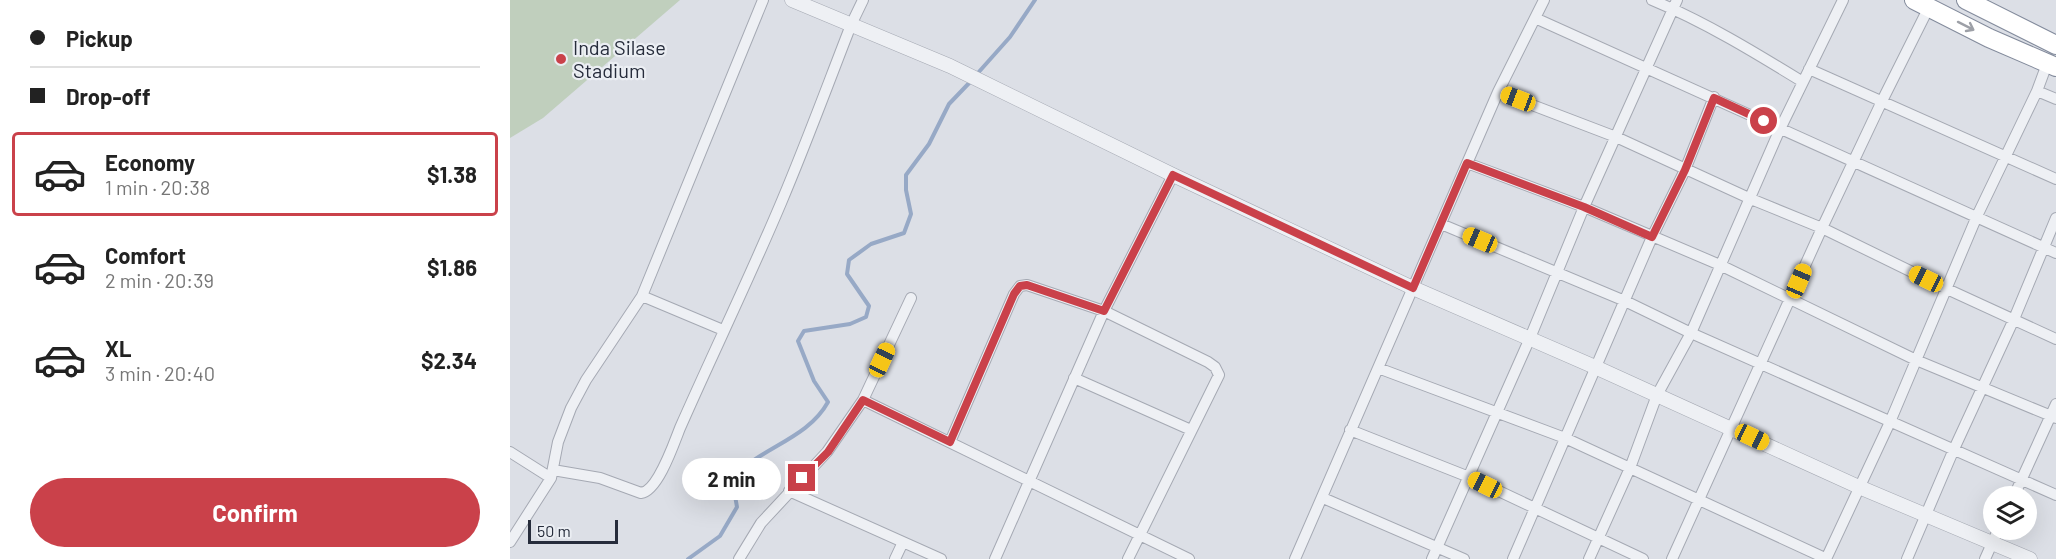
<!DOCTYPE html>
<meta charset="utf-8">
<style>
body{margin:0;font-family:Barlow,sans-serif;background:#f2f2f2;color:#222;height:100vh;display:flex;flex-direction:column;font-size:22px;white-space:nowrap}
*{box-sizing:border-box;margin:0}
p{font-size:20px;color:#767676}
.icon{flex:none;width:33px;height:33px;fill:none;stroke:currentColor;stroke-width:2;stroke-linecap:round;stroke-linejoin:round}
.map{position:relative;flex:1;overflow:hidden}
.panel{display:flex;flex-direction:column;background:#fff;width:510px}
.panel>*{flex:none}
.banner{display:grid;align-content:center;height:132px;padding:0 30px;background:#fff}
.controls{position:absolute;left:1473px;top:486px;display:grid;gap:12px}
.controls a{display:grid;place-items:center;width:54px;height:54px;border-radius:50%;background:#fff;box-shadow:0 6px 24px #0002;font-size:30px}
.scale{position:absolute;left:18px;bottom:15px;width:90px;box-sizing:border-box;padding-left:6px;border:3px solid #262c3b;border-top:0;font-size:16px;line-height:21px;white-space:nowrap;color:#262c3b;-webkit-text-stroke:4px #ebeef3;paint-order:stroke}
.end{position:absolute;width:27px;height:27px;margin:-14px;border:8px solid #ca414a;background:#fff;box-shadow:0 0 0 3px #fff}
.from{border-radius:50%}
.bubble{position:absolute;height:42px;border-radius:21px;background:#fff;box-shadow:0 6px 24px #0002;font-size:20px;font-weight:700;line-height:42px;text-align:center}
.car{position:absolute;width:18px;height:36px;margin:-18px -9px;border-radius:8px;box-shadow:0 0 4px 2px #0007;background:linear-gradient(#f5c518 24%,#345 0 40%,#f5c518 0 76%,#345 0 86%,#f5c518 0)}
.banner b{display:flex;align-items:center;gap:21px;height:57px;font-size:22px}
.banner b+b{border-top:2px solid #e0e0e0}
.banner i{width:15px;height:15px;background:#222}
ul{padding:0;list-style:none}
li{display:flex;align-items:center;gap:18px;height:84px;margin:0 12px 9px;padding:0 18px;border:3px solid transparent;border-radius:6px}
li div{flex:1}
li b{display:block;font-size:22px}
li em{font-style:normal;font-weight:700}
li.current{border-color:#ca414a}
li>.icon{width:54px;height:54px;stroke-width:1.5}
.action{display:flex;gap:12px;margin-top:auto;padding:12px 30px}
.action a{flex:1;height:69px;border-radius:36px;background:#ca414a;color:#fff;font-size:24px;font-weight:700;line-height:69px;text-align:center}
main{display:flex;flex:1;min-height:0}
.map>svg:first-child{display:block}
.grass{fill:#c0cfbd}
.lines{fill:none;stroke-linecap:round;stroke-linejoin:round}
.stream{stroke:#97a9c6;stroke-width:4}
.minor-casing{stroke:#a5a9b3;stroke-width:12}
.tertiary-casing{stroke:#a5a9b3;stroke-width:15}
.trunk-casing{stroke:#838b9c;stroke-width:20}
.minor{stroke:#eef0f4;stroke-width:10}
.tertiary{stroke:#eef0f4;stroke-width:14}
.trunk{stroke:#fff;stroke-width:18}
.oneway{stroke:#9da0a7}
.route{stroke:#ca414a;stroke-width:8}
.poi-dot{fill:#ca414a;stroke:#ebeef3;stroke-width:2}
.labels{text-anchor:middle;stroke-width:4.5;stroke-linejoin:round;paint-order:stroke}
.poi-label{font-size:20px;fill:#262c3b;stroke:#ebeef3;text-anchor:start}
</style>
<main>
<section class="panel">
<div class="banner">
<b><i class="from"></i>Pickup</b>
<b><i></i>Drop-off</b>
</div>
<ul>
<li class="current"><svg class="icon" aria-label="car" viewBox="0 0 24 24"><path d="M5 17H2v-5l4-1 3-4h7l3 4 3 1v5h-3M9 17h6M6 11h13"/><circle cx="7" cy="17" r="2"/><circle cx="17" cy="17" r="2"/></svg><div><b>Economy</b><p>1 min · 20:38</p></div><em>$1.38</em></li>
<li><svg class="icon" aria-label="car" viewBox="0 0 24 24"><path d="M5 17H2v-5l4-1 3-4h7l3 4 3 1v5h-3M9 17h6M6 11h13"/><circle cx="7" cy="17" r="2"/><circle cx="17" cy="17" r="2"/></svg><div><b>Comfort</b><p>2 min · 20:39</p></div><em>$1.86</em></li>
<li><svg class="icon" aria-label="car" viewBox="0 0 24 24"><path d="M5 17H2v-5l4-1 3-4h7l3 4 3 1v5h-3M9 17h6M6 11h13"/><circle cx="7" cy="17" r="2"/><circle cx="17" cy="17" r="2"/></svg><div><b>XL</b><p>3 min · 20:40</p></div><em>$2.34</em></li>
</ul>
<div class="action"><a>Confirm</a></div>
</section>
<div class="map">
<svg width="1546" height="559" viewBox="0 0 1546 559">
<rect width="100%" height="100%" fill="#dcdfe6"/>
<path class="grass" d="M0,0H170L33,118L0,138Z"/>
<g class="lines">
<path class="stream" d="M467,74L500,37L525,0
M178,559L210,536L227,507L222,479C250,447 297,440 318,402L304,381L288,341L294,331L340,324L356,317L359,306L337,274L339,260L361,244L394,233L401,214L396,190V175L419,144L439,104L462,80"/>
<defs>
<path id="minor" d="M1142,0C1195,22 1244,52 1293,82
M1025,18L1546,253
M1299,69L1546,179
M1527,91L1546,99
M988,92L1106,137L1241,199L1312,228L1437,289L1546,339
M957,163L1074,207L1210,265L1406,360L1546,418
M931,224L1115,301L1181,333L1546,495
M132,296L213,330
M868,368L1055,438L1317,559
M564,378L681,430
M353,400L679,559
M840,430L959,477L1133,559
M440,442L504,294L510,286L517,285L594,311L698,362L705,367L709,375L618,559
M0,452L41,478
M43,470L90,478L131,493C148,491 164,443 170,428C203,353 239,279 271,203C296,144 318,84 341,25L353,0
M279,491L431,559
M1504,496L1546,404
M813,498L954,559
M0,542L41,478L48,442L61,408L76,380L132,296L253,0
M229,559L251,523L317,452L353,400L401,298
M385,559L393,542
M485,559L594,311L663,175
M785,559L988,92L1034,0
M922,559L1020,338L1074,207L1167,0
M1003,559L1142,237L1175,170L1204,97
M1079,559L1120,468L1147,395L1181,333L1270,129L1333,0
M1162,559L1312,228L1372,101L1420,5
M1316,559L1380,422L1467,216L1527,91L1537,64
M1397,559L1444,449L1504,319L1546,218
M1475,559L1488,530"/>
<path id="tertiary" d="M282,0L440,66L663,175L903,288L1085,367L1349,487L1520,559"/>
<path id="trunk" d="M1404,0L1479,38L1546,67
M1456,0L1546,45"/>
</defs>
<use href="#minor" class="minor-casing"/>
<use href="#tertiary" class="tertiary-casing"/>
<use href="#trunk" class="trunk-casing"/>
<use href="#minor" class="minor"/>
<use href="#tertiary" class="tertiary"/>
<use href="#trunk" class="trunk"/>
</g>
<defs><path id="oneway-shaft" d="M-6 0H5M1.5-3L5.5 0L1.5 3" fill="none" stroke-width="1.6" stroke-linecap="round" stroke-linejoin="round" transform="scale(1.5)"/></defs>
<use class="oneway" href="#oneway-shaft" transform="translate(1456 26) rotate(27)"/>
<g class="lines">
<path class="route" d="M292,478L318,452L353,400L440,442L504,294L510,286L517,285L594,311L663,175L903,288L957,163L1074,207L1142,237L1175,170L1204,98L1254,121"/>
</g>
<circle class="poi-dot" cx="51" cy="59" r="6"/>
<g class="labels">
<g class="poi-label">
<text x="63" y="55">Inda Silase<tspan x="63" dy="23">Stadium</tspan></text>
</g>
</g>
</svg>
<div class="controls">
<a><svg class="icon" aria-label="layers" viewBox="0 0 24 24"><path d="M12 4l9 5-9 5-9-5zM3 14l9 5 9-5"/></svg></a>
</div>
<div class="scale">50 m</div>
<i class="end from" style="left:1254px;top:121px"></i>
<i class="end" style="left:292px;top:478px"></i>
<div class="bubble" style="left:172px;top:458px;width:99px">2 min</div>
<i class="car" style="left:1008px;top:99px;rotate:291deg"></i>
<i class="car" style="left:970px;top:240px;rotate:293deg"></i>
<i class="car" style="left:1416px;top:279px;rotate:296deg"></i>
<i class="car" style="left:1289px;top:281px;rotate:23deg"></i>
<i class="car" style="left:372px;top:360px;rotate:25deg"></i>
<i class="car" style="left:1242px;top:437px;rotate:115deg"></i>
<i class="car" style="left:975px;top:485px;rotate:296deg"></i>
</div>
</main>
